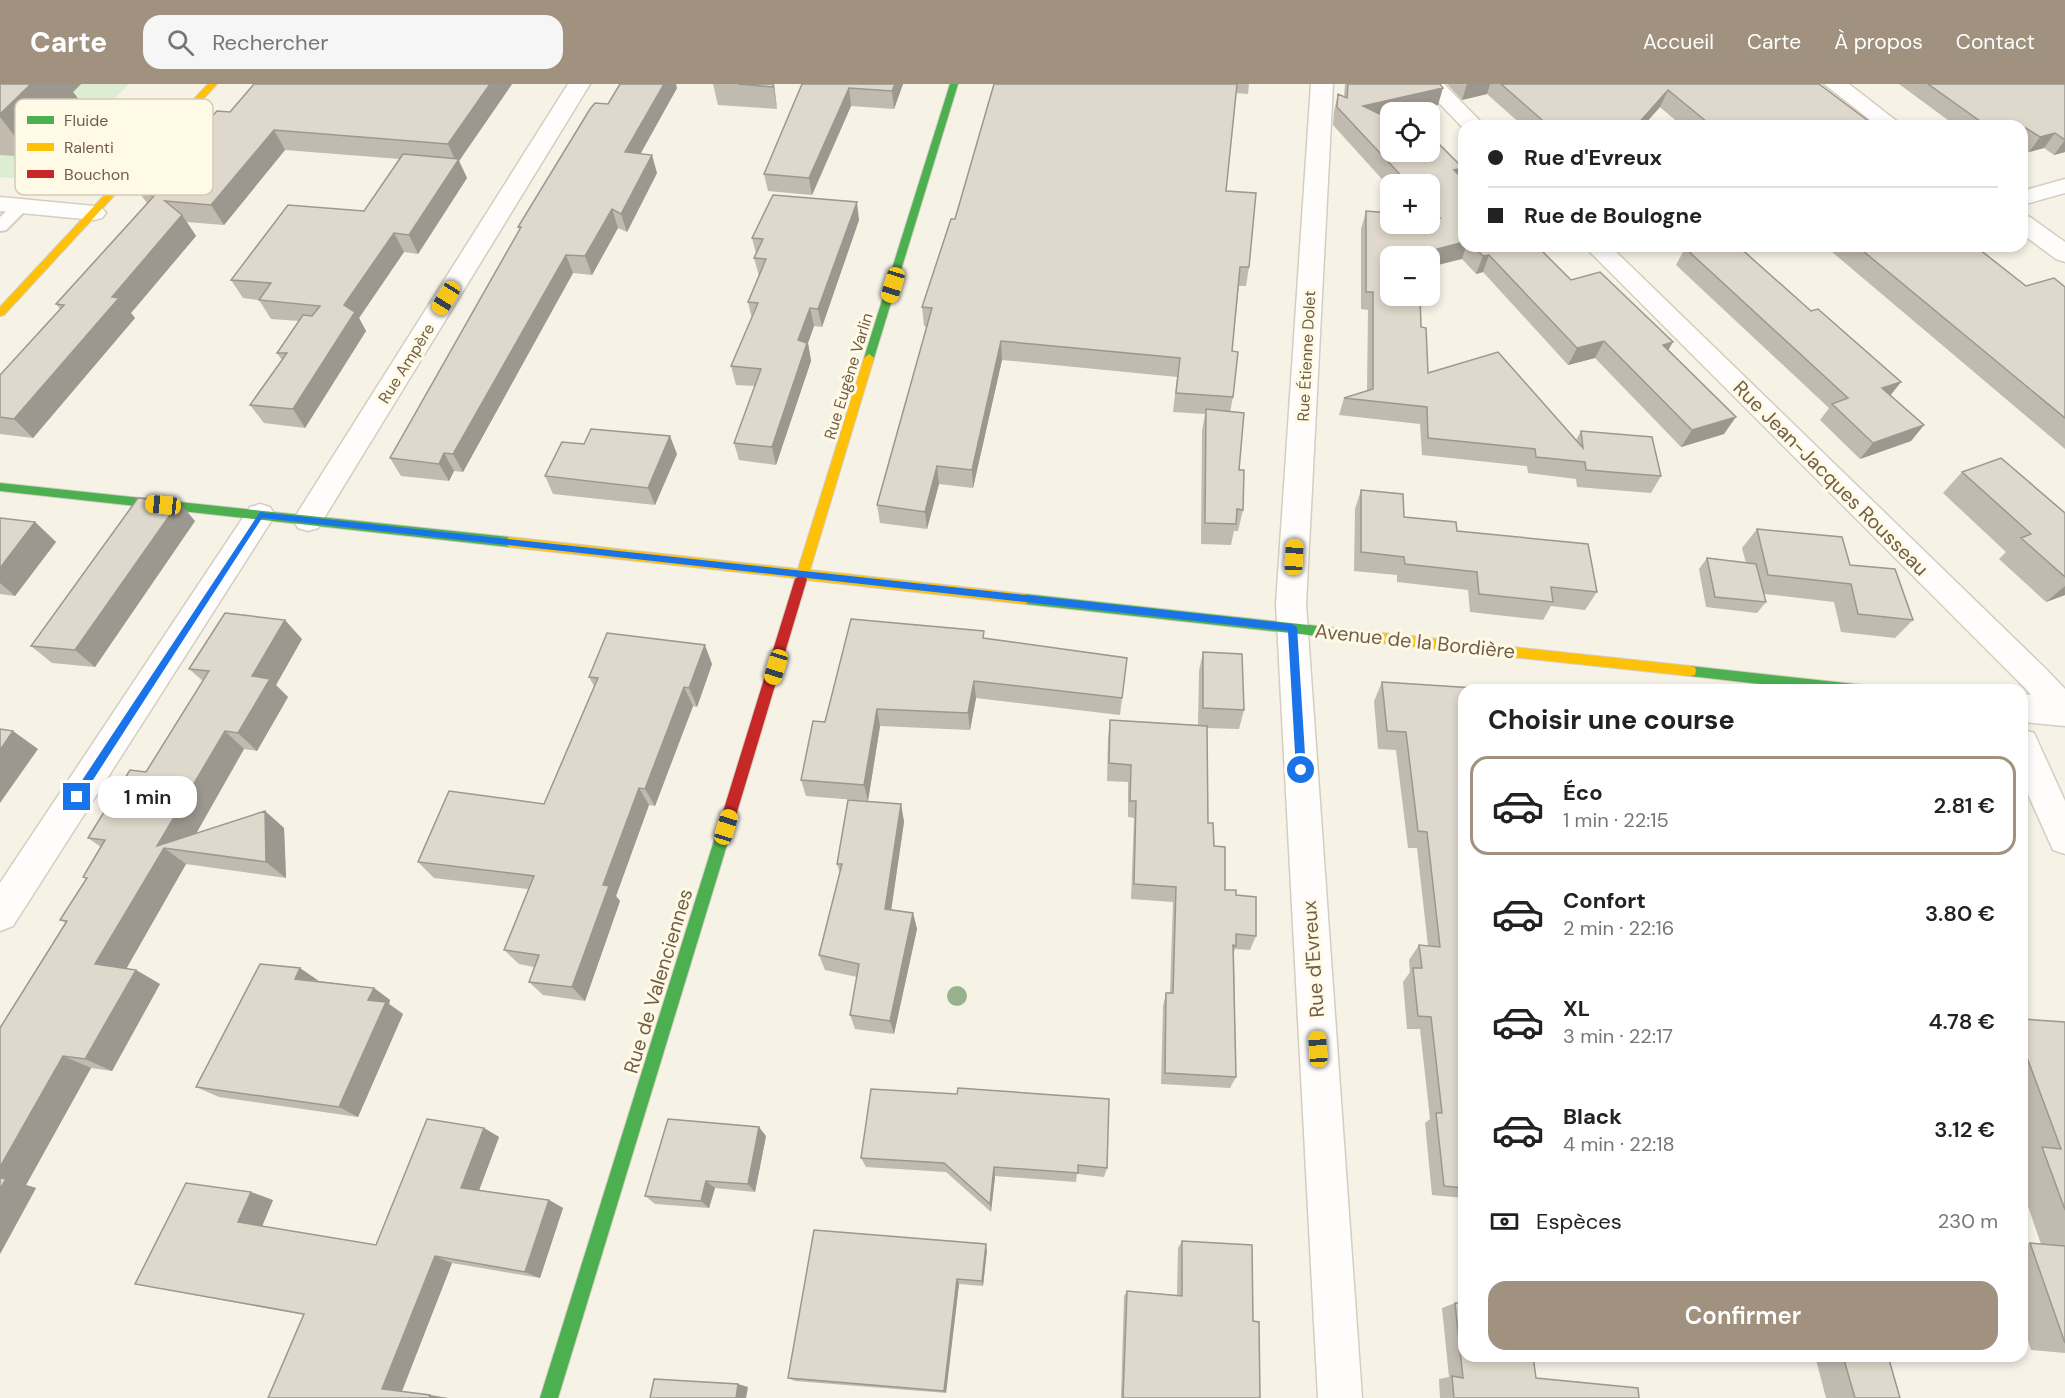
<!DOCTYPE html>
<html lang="fr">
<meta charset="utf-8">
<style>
body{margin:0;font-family:"DM Sans",sans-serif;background:#f6f6f6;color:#222;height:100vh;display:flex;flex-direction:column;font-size:22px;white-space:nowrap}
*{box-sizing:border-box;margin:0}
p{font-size:20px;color:#767676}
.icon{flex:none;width:33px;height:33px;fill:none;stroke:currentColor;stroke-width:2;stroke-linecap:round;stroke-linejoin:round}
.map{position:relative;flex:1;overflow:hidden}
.sheet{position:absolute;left:1458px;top:600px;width:570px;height:678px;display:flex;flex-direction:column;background:#fff;border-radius:18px;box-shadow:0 3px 9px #0003}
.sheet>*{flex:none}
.top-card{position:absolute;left:1458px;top:36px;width:570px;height:132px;border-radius:18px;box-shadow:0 3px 9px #0003;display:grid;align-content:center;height:132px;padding:0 30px;background:#fff}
.controls{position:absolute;left:1380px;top:18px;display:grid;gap:12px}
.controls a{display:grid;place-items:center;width:60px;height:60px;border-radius:12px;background:#fff;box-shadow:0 3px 9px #0003;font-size:30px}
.end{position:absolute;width:27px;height:27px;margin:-14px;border:8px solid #1a73e8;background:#fff;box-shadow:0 0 0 3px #fff}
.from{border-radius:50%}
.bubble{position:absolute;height:42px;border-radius:18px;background:#fff;box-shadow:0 3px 9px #0003;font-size:20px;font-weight:600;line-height:42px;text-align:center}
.car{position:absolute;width:18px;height:36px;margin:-18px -9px;border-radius:8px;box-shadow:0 0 4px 2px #0007;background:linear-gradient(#f5c518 24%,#345 0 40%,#f5c518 0 76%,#345 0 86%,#f5c518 0)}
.top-card b{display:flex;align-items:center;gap:21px;height:57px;font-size:22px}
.top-card b+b{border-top:2px solid #e0e0e0}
.top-card i{width:15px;height:15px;background:#222}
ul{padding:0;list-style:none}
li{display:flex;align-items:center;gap:18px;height:99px;margin:0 12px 9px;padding:0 18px;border:3px solid transparent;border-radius:18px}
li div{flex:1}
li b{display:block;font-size:22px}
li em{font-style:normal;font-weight:600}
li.selected{border-color:#a0927f}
li>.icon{width:54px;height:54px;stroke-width:1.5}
h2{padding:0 30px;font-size:27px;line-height:72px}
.pay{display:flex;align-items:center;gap:15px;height:66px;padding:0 30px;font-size:22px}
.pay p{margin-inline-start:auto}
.action{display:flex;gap:12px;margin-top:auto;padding:12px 30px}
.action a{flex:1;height:69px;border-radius:18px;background:#a0927f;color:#fff;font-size:24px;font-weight:600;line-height:69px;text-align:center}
header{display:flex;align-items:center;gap:36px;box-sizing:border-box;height:84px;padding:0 30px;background:#a0927f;color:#fff}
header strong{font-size:28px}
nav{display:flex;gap:33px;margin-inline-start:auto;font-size:21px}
.search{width:420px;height:54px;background:#f6f6f6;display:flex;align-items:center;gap:15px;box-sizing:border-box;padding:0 21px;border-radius:18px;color:#767676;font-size:22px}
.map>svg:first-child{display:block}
.green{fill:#ddedd1}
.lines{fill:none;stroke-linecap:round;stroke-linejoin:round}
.lane-casing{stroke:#d4cec1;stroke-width:4}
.street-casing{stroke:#d4cec1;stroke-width:3}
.fast-casing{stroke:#d3cdc0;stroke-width:2}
.slow-casing{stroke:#d3cdc0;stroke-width:2}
.jam-casing{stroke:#d3cdc0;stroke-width:2}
.lane{fill:#fefdfb;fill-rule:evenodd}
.street{fill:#fefdfb;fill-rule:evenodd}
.fast{fill:#4caf50;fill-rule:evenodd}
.slow{fill:#ffc107;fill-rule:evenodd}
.jam{fill:#c62828;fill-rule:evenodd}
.tree{fill:#97b28c}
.wall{fill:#c0baaf}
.shaded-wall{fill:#9c978f}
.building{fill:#dfd8cc;stroke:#9c978f;stroke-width:1.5}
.route{fill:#1a73e8}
.labels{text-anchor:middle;stroke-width:6;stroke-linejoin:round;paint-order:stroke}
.far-street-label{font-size:16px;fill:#725e48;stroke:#fffae6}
.street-label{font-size:20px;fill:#725e48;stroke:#fffae6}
.key{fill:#fffae6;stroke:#d5cbb7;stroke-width:1.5}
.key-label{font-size:16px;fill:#725e48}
</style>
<header>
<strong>Carte</strong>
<div class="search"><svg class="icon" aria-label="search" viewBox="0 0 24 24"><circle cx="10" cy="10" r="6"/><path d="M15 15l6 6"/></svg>Rechercher</div>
<nav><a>Accueil</a><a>Carte</a><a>À propos</a><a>Contact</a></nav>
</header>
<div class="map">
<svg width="2065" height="1314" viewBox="0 0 2065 1314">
<rect width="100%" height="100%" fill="#f6f2e6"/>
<path class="green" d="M0,0H129L34,96L0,93Z"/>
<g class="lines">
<defs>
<path id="lane" d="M21,117L27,119L29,122L27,125L6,146L0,147V133L15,119Z"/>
<path id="street" d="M568,0H590L318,444L308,447L298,444L293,436L298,428Z
M1311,0H1333L1306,520L1362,1314H1318L1276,520Z
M1421,0H1444L1485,42H1464V45Z
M1824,0H1849L1903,42H1878Z
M2065,95V109L2022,121V107Z
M0,113L94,122L102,124L106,129L102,134L94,136L0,127Z
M2022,131L2030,133L2065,158V178L2056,175L2022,150Z
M1584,162H1610L2047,586L2065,605V642L2022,638V610L2031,611L2025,604Z
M260,420L270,423L275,431L270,439L13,842L0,847V799L250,423Z
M2022,645L2034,649L2065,717V770L2053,766L2022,697Z"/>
<path id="fast" d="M950,0H958L874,274L873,277H865L864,274Z
M0,399L509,453L515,458L509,463L0,407Z
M1025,510L1345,545L1351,550L1345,555L1025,520L1019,515Z
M1690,582L1863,601L1868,602L1870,606H1814L1690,592L1685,591L1684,587L1685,583Z
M730,722L735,724L737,728L558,1314H540L723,728L725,724Z"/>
<path id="slow" d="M208,0H217L4,231L0,232V223Z
M869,270L874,274L810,486L1025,510L1031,515L1029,518L1025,520L807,496L801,500L797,498L795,494L509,463L503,458L509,453L798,485L864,274Z
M1345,545L1690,582L1695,583L1696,587L1695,591L1690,592L1345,555L1339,550Z"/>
<path id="jam" d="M801,490L807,495L737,728L735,732L730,734L725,732L723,728L795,495Z"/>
</defs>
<use href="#lane" class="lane-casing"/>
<use href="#street" class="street-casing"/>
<use href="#fast" class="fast-casing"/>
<use href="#slow" class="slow-casing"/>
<use href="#jam" class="jam-casing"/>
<use href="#lane" class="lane"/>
<use href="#street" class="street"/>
<use href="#fast" class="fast"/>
<use href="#slow" class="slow"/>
<use href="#jam" class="jam"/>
</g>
<circle class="tree" cx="957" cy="912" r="10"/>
<path class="wall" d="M0,0H81L73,8L83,21L31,73L0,71Z
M512,0L459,77L467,94L418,170L404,168L359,234L366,247L305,344L264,339L250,321L282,276L277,269L299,237L271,235L259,216L243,214L231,196L364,127L400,75L285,66L224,141L187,138L196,152L131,229L135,234L33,354L0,350V291L60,225L56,220L147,119L140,110L230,28Z
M713,0H774L777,25L718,21Z
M802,0H903L894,25L851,22L812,111L768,107L764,90Z
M994,0H1249L1248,10L1236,9L1226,107L1249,183L1246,202H1239L1232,267L1233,313L1230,328L1239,386L1243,426L1238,447H1234L1231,461L1201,460L1202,347L1205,330L1173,328L1177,293L1002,276L973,404L939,400L927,445L880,439L877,421L927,243L924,242L922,223L955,135Z
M1345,0H1440L1438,21L1407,28H1390V32L1387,33L1463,84L1460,92L1464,162H1537L1571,196L1668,266L1724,350L1681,363L1595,274L1568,281L1483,188L1476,190L1462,175L1390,172L1421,243L1428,289L1576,356L1581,347L1661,392L1651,409L1577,403L1576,395L1528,389L1527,382L1422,371L1420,340L1339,331L1344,314L1367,307L1368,226L1361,225V145L1366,127L1430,140V100H1390V104L1333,41L1334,27L1338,10L1344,13Z
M1447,0H1819L1875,42H1682L1660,23L1643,42H1523L1487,10L1462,16Z
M1899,0H2065V68L2054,71L2044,64L2029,68L2022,63V42H1956Z
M677,4L640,70L657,89L627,148L618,144L592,191L573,189L463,388L454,387L449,397L401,392L390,374L520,146L518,143L608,20Z
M859,136L822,243L814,242L808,259L811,277L776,381L739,376L734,359L755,302L736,301L731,282L752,235L748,218L759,192L754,174L756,170L752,154Z
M1825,162H1975L2026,202L2065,203V365Z
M1685,164L1811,227L1901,298L1890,312L1924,341L1911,357L1860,375L1820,336L1829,324L1676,181Z
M677,370L655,421L553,410L545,392Z
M1962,388L2065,429V511L2046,518L1999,475L2006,468L1943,409Z
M1361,406L1404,433L1457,447L1597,508L1585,526L1551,522L1543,536L1470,528L1468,506L1397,498V491L1354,487L1355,425Z
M0,434L35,438L56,458L15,512L0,510Z
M195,437L95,583L52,579L31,562Z
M1757,445L1850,481L1913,536L1895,554L1841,548L1834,518L1764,510L1766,518L1757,529L1706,523L1699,485L1707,474L1746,479L1742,464Z
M302,555L276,601L288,613L257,667L244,665L196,750L265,727L284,744L286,794L186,780L126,885L136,886L160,900L112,987L91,984L26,1101L36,1104L0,1170L66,839L60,836L86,795L83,793L101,763L88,754L146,688L203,597L189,585Z
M985,555L1127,574L1120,631L976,614L970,646L880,642L868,717L806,712L801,696L825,638Z
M1203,568L1244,626L1239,645L1207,644L1208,739L1225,806L1236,811L1256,852L1250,866L1235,865L1234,868L1236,993L1230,1004L1161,1000L1163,922L1166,909H1170L1173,818L1131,815L1134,734L1128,733V698L1107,697L1108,654L1110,636L1198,641L1199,587Z
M712,580L697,623L693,622L655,722L649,721L616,812L620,817L585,917L543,911L529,898L534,883L519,880L504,866L528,805L434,794L418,778L544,720L594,602L589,593Z
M1382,598L1464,606V1114L1432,1111L1425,1039L1430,1035L1420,945H1407L1403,898L1410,888L1409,876L1419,861L1428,862L1417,764H1408L1396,666L1378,665L1374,617Z
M901,720L904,738L891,826L913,829L917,845L894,950L855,945L850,931L857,893L825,886L819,871L840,789L837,780Z
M319,897L374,904L390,916L389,920L403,930L358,1033L219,1013L196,1003Z
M2022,935L2065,938V1269L2031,1266L2022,1238V1161L2030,1159L2041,1160L2022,1105V1070L2027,1068L2022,1054Z
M871,1005L1107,1084L1104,1093L1077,1090L1076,1098L995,1092L991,1128L946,1088L866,1083L861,1074Z
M484,1044L499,1053L479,1106L549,1116L563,1124L540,1194L452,1179L402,1307L448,1314H268L304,1231L135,1200L273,1116L262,1142L376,1161Z
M766,1052L755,1108L715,1104L709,1124L655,1120L645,1112Z
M1182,1157L1253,1237L1260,1314H1121L1124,1212L1127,1207L1177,1211L1178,1164Z
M987,1166L983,1202L959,1200L946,1309L795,1297L788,1294Z
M1455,1219L1536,1294L1639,1314H1440L1439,1295L1449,1293L1442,1224Z
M1815,1272H1888L1900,1314H1826Z"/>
<path class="shaded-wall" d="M31,0H81L73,8L83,21L31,73L0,33V30Z
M490,0H512L459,77L467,94L418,170L409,151L456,78L448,60Z
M664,0H676L677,4L631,87L625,68Z
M773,0H774L777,25Z
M895,0H903L894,25L892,7Z
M1467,0H1490L1487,10L1462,16Z
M849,4L851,22L812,111L809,94Z
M1443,4L1438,21L1407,28H1390V32L1359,39L1363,22Z
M1668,6L1660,23L1643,42H1636Z
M274,46L285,66L224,141L211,121Z
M2055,49L2044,64L2029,68L2040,53Z
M2065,56V68L2054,71Z
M652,71L657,89L627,148L621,130Z
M1463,84L1457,101L1454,86Z
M857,118L859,136L822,243L818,225Z
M612,125L618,144L592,191L585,172Z
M182,131L196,152L131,229L135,234L33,354L14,335L112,213Z
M394,149L404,168L359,234L366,247L305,344L293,325L344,221Z
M1464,158V162H1466L1462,175L1430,183V172H1417L1418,170Z
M566,171L573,189L463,388L453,370Z
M1489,171L1483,188L1476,190L1483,172Z
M810,224L814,242L808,259L811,277L776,381L772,363L798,256Z
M1001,257L1002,276L973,404L972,386Z
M1604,257L1595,274L1568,281L1577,264Z
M1673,258L1663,275V261Z
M1901,298L1888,314L1882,304Z
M1736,333L1724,350L1681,363L1692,346Z
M1924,341L1911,357L1860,375L1873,359Z
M670,352L677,370L655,421L648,404Z
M444,369L454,387L449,397L439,380Z
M937,382L939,400L927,445L925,428Z
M179,418L195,437L95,583L75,566Z
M35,438L56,458L15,512L0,499V484Z
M2065,502V511L2046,518Z
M285,536L302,555L276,601L288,613L257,667L238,649L252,592Z
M705,561L712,580L697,623L689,604Z
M974,597L976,614L970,646L968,629Z
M684,603L693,622L655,722L645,705Z
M877,625L880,642L868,717L864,701Z
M13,647L38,665L0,719V666Z
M225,647L244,665L186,767L164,764L186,780L121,894L95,880L157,762Z
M639,704L649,721L616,812L620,817L585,917L572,903L603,801Z
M901,720L904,738L889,841L885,825Z
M265,727L284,744L286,794L266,778Z
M913,829L917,845L894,950L890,937Z
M300,884L319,897L295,895Z
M136,886L160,900L112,987L85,975Z
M374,904L390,916L389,920L403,930L358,1033L339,1023L368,916Z
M63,972L91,984L26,1101L36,1104L0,1170V1083Z
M759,1043L766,1052L755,1108L748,1100Z
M484,1044L499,1053L477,1112L461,1104Z
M994,1083L995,1092L991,1128L990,1120Z
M706,1097L715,1104L709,1124L701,1117Z
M251,1108L273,1116L261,1145L238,1138Z
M549,1116L563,1124L540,1194L525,1188Z
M986,1160L987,1166L983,1202L982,1197Z
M435,1172L452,1179L402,1307L382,1305Z
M957,1195L959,1200L946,1309L944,1307Z
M738,1300L748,1303L746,1314H736Z
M430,1311L448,1314H429Z"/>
<path class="building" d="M0,0H31L0,30Z
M254,0H490L448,60L274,46L211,121L165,117L182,131L112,213L119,214L14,335L0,333V291L64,221L56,220L154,112L140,110L217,27L230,28Z
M620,0H664L625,68L652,71L621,130L612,125L585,172L566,171L453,370L444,369L439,380L390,374L521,143H518L590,25L595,19L608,20Z
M738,0H773V3Z
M802,0H895L892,7L849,4L809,94L764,90Z
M994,0H1237L1226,107L1256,109L1249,183H1240L1232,267L1238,268L1233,313L1176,309L1180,274L1001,257L972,386L937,382L925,428L877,421L932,224L922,223L951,135H955Z
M1348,0H1440L1443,4L1363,22L1390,35V68H1430V53L1433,54L1463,84L1454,86L1464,96V158L1418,170V172H1390V212H1420L1421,243L1426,244L1428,289L1498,268L1583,364L1581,347L1652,353L1661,392L1586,386L1585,378L1536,373L1535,365L1428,354L1427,323L1344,314L1373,305V208H1366V127L1390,129V140H1430V133L1440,134L1430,123V100H1409L1337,23L1338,10L1347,14Z
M1501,0H1819L1875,42H1712L1668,6L1636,42H1549Z
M1928,0H2065V56L2055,49L2040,53L2026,44L2022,45V42H1987Z
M403,70L459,75L409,151L394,149L344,221L355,228L293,325L250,321L287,269H277L303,231L312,232L320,222L259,216L271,199L231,196L288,121L364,127Z
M773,111L857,118L818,225L810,224L798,256L807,259L772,363L734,359L761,285L731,282L758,219L748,218L766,175L754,174L763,155L752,154Z
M1473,162H1537L1571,196L1600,188L1673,258L1663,261L1736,333L1692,346L1604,257L1577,264L1489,171L1483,172Z
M1693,162H1738L1811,227L1818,225L1901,298L1882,304L1924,341L1873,359L1832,320L1848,314L1685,164Z
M1857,162H1975L2026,202L2054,194L2065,203V334Z
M1206,325L1244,329L1239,386H1244L1243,426L1237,425L1236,440L1205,439Z
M591,345L670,352L648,404L545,392L562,358L584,360Z
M2001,374L2065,429V493L2021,454L2031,450L1962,388Z
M1361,406L1403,410L1404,433L1456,438L1457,447L1588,460L1597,508L1551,503L1553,518L1479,510L1477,488L1405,480L1404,473L1361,468Z
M138,414L179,418L75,566L31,562Z
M0,434L35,438L0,484Z
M1757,445L1842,453L1850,481L1895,485L1913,536L1858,530L1851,500L1768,491Z
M1707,474L1756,480L1766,518L1715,513Z
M225,529L285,536L252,592L270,595L238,649L225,647L157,762L265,727L266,778L164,764L95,880L136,886L85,975L63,972L0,1083V944L67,837L60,836L87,794L83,793L105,756L88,754L130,686L146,688L209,587L189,585Z
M851,535L984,547L983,554L1127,574L1122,614L974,597L968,629L877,625L864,701L801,696L813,637L825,638Z
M607,549L705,561L689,604L684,603L645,705L639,704L603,801L609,802L572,903L529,898L539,871L504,866L534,792L418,778L449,707L544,720L598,594L589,593Z
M1203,568L1242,570L1244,626L1203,624Z
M1382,598L1490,605V606H1464V1104L1444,1102L1436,1029H1442L1431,933L1418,932L1413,884H1422L1419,861L1440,863L1427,748L1418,747L1406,648L1387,647Z
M1110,636L1207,642L1208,739H1213L1214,762L1225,763V806H1236V811L1256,813V852L1236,850V862L1233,861L1236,993L1165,989L1166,909H1173L1176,803L1134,800L1136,717H1130L1131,681L1109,679Z
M0,645L13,647L0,666Z
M848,716L901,720L885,825L913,829L890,937L850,931L859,880L819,871L842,780H837Z
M260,880L300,884L295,895L374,904L368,916L386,918L339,1023L196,1003Z
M2022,935L2065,938V1126L2042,1063L2061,1065L2022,960Z
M958,1004L1109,1015L1107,1084L1078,1081V1089L994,1083L990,1120L944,1079L861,1074L871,1005L957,1010Z
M427,1035L484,1044L461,1104L549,1116L525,1188L435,1172L382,1305L430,1311L429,1314H268L304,1230L135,1200L186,1099L251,1108L238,1138L376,1161Z
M668,1035L759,1043L748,1100L706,1097L701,1117L645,1112Z
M0,1094L6,1095L0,1105Z
M814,1146L986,1160L982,1197L957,1195L944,1307L788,1294Z
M1182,1157L1252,1161L1253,1237L1259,1238L1260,1314H1123L1127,1207L1182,1212Z
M2030,1159L2065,1162V1259Z
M1455,1219H1464V1272H1533L1536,1294L1638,1304L1639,1314H1454L1452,1292L1463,1294Z
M1843,1272H1888L1900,1314H1855Z
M654,1295L738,1300L736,1314H650Z"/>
<path class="route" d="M260,428L1292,540L1297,543L1306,686L1301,690L1296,686L1288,547L262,434L80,716H73V710Z"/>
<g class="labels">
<g class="far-street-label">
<text transform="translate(1306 272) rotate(-87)" y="6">Rue Étienne Dolet</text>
<text transform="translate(406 279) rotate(-58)" y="6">Rue Ampère</text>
<text transform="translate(848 292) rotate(-73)" y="6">Rue Eugène Varlin</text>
</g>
<g class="street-label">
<text transform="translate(1831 394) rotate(45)" y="7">Rue Jean-Jacques Rousseau</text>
<text transform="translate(1415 557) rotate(6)" y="7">Avenue de la Bordière</text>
<text transform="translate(1313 875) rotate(-94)" y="7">Rue d'Evreux</text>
<text transform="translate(658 897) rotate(-73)" y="7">Rue de Valenciennes</text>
</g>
</g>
<rect x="15" y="15" width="198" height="96" rx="9" class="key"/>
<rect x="27" y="32" width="27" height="8" fill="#4caf50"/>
<rect x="27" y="59" width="27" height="8" fill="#ffc107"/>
<rect x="27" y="86" width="27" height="8" fill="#c62828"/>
<g class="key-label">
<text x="64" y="42">Fluide</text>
<text x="64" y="69">Ralenti</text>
<text x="64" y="96">Bouchon</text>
</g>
</svg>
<div class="controls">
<a><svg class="icon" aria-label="locate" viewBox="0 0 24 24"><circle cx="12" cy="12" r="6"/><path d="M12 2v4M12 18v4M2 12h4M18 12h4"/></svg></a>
<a>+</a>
<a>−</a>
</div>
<i class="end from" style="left:1301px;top:686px"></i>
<i class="end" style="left:77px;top:713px"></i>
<div class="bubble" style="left:98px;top:692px;width:99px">1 min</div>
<i class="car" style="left:893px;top:201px;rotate:197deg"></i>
<i class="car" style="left:446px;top:214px;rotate:212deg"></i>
<i class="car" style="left:163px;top:421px;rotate:276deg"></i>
<i class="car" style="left:1294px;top:473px;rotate:3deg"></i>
<i class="car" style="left:776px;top:583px;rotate:197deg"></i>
<i class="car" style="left:726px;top:743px;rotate:17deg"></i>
<i class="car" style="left:1318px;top:965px;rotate:356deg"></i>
<div class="top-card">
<b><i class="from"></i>Rue d'Evreux</b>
<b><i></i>Rue de Boulogne</b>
</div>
<section class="sheet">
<h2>Choisir une course</h2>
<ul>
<li class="selected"><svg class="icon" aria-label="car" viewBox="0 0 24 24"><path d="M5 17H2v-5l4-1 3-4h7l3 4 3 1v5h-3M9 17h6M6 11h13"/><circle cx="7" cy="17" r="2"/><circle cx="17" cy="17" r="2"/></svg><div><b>Éco</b><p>1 min · 22:15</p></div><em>2.81 €</em></li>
<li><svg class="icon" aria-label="car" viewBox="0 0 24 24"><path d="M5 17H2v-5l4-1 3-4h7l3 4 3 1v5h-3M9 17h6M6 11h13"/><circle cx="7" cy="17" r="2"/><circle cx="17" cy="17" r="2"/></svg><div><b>Confort</b><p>2 min · 22:16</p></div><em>3.80 €</em></li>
<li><svg class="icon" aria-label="car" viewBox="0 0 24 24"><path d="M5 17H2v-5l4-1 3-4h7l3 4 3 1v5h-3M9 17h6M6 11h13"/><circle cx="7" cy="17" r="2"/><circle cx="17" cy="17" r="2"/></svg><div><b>XL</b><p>3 min · 22:17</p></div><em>4.78 €</em></li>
<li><svg class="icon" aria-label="car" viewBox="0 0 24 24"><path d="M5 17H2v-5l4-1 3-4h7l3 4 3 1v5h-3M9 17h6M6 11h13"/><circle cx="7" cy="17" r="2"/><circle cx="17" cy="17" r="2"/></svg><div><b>Black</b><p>4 min · 22:18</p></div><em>3.12 €</em></li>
</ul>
<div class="pay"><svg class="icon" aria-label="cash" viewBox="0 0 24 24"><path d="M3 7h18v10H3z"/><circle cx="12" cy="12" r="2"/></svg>Espèces<p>230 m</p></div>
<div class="action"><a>Confirmer</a></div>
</section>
</div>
